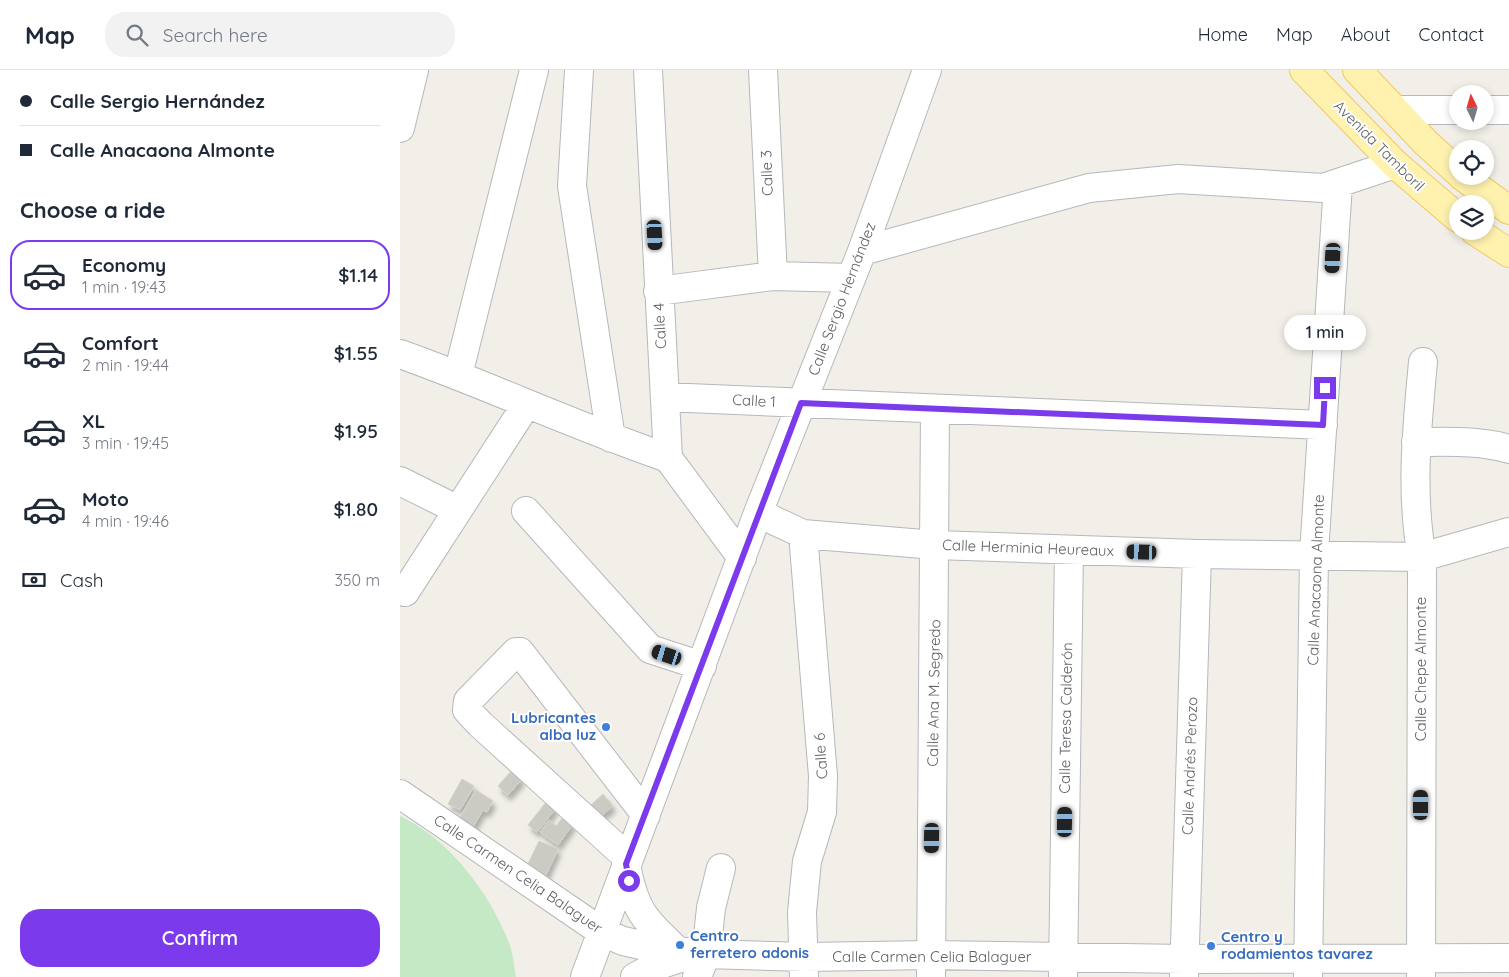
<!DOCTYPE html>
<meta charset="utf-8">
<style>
body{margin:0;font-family:Quicksand,sans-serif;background:#f2f2f3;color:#1f2937;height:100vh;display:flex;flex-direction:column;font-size:19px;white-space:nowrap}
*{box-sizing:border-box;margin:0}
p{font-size:16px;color:#747a83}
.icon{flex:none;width:28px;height:28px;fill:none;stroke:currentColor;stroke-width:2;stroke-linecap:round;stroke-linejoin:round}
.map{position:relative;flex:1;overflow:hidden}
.drawer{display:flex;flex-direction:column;background:#fff;width:400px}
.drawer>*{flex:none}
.top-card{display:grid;align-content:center;height:110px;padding:0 20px;background:#fff}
.needle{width:32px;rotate:355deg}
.tools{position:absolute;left:1049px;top:15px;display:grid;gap:10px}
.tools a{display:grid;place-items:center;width:45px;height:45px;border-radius:50%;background:#fff;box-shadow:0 2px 8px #0003;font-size:25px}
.end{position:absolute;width:22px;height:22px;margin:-11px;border:6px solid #7c3aed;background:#fff;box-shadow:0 0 0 2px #fff}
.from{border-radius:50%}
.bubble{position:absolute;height:35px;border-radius:18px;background:#fff;box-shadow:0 2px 8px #0003;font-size:16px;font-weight:600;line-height:35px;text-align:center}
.car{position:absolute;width:15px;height:30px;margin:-15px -8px;border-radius:6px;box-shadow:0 0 4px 1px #0007;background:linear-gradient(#222 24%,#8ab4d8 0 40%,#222 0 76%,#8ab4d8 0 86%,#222 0)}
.top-card b{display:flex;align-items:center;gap:18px;height:48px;font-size:19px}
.top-card b+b{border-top:1px solid #e0e1e3}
.top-card i{width:12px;height:12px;background:#1f2937}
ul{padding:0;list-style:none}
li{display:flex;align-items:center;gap:15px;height:70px;margin:0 10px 8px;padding:0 10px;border:2px solid transparent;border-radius:20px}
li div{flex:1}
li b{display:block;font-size:19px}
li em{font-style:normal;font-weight:600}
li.on{border-color:#7c3aed}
li>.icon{width:45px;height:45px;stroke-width:1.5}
h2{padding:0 20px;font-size:22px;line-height:60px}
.pay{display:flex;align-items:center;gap:12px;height:55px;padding:0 20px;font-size:19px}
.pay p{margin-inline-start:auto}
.primary-button{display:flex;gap:10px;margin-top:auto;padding:10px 20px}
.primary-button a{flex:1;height:58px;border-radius:20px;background:#7c3aed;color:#fff;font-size:20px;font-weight:600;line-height:58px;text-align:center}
header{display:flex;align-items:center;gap:30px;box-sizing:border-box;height:70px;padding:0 25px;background:#fff;border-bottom:1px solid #e0e1e3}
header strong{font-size:24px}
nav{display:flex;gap:28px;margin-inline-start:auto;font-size:18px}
.search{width:350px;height:45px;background:#f2f2f3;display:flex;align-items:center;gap:12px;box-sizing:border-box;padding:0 18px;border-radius:20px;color:#747a83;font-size:19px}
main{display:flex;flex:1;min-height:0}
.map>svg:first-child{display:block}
.green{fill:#c5e8c5}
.building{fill:#cccac5;stroke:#d6d1c6;filter:url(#shadow)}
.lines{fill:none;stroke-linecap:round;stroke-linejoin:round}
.minor-casing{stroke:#b5b8bc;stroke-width:30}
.major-casing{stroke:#f2c960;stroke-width:30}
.minor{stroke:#fff;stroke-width:28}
.major{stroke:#fff2af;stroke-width:28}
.route{stroke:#7c3aed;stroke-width:6}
.shop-dot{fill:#3f7fe0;stroke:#fff;stroke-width:2}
.labels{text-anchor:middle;stroke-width:4;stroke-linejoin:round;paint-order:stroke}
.street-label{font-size:15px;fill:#5f6368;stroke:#fff}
.shop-label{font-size:15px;font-weight:bold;fill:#366cbe;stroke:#fff;text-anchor:start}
</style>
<header>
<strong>Map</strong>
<div class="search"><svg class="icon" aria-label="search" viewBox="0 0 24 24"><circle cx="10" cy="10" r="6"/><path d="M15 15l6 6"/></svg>Search here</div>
<nav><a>Home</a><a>Map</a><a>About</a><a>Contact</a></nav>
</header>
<main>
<section class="drawer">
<div class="top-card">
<b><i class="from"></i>Calle Sergio Hernández</b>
<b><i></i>Calle Anacaona Almonte</b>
</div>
<h2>Choose a ride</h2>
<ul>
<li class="on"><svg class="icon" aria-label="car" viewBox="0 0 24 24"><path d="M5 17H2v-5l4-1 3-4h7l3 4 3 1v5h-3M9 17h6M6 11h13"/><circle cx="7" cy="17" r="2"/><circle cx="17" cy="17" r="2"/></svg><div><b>Economy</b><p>1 min · 19:43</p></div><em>$1.14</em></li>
<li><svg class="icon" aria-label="car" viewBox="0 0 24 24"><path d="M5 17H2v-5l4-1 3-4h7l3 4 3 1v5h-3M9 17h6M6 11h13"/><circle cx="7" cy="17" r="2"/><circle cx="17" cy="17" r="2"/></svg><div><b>Comfort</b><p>2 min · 19:44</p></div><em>$1.55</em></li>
<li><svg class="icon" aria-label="car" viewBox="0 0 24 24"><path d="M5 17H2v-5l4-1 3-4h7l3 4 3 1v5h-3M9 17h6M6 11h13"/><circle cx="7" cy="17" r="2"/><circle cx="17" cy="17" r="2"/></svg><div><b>XL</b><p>3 min · 19:45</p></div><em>$1.95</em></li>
<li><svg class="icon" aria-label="car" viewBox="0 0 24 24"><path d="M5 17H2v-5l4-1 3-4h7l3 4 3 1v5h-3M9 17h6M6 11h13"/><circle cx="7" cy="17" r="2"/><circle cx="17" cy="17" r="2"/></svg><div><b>Moto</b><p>4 min · 19:46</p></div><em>$1.80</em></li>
</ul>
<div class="pay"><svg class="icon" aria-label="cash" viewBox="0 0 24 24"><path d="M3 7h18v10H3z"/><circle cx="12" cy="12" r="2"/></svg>Cash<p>350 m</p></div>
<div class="primary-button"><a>Confirm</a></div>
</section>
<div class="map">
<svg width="1109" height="907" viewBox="0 0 1109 907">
<defs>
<filter id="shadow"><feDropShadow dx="3" dy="5.5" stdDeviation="2.5" flood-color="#0004"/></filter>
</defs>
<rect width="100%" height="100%" fill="#f1efe8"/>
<path class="green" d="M0,746C49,769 90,823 109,873C113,883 114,896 116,907H0Z"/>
<path class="building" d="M112,700L122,709L108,725L98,716Z
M62,709L74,716L60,740L48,734Z
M76,720L93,731L87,742L83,740L73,757L59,749Z
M203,724L213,736L201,746L191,735Z
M147,731L156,738L137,762L128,755Z
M163,747L173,754L158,775L140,762L149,750L156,756Z
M139,771L158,779L146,805L127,796Z"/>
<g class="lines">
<defs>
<path id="minor" d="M179,0L172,116L211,368
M248,0L268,388L342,488
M363,0L373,206
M996,40H1058
M1085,40H1109
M0,58L14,0
M462,181L689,118L778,109L923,118L995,94
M258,221L373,206L451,208
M0,284C90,316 177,357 268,388
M58,305L134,0
M265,327L923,355
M1016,372C1046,372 1080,370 1109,379
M0,411L58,440
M126,441L250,579L302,596
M358,443L403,464L535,475L797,484L1022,487L1109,462
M403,464L423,706L422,742L407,791L402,842L404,907
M0,519L5,522L126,335
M0,724L202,862L223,871L259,879L306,884L405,887L531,885L784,889L1109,888
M228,788L80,654L67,640L68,631L116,582H120L246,745
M226,794C234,840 245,851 278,881
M185,907L358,443L462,181L527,0
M235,907L256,896L289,885
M297,907L306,884L311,838L321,798
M531,907L535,339
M663,907L669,480
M784,907L797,484
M908,907L914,484L938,114
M1021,907L1022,487C1010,422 1017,357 1023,292"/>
<path id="major" d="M904,0L995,94L1058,148
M957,0L1026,73L1058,102
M1062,106L1109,140
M1075,161L1109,183"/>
</defs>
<use href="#minor" class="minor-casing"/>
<use href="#major" class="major-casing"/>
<use href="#minor" class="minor"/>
<use href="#major" class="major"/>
</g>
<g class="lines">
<path class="route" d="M229,811L226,794L401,333L923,355L925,318"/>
</g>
<g class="shop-dot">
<circle cx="206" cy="657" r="5"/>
<circle cx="280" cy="875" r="5"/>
<circle cx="811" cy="876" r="5"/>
</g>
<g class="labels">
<g class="street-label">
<text transform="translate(979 76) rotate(45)" y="5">Avenida Tamboril</text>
<text transform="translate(367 103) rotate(-92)" y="5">Calle 3</text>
<text transform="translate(442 229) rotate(-69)" y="5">Calle Sergio Hernández</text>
<text transform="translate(260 256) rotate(-93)" y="5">Calle 4</text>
<text transform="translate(354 331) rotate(3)" y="5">Calle 1</text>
<text transform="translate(628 478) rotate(2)" y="5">Calle Herminia Heureaux</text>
<text transform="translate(916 510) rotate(-88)" y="5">Calle Anacaona Almonte</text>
<text transform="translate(1021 599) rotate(-90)" y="5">Calle Chepe Almonte</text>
<text transform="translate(534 623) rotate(-89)" y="5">Calle Ana M. Segredo</text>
<text transform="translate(666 648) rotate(-89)" y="5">Calle Teresa Calderón</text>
<text transform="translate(421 686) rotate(-94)" y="5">Calle 6</text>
<text transform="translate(790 696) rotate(-88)" y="5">Calle Andrés Perozo</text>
<text transform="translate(118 804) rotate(34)" y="5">Calle Carmen Celia Balaguer</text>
<text x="532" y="892">Calle Carmen Celia Balaguer</text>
</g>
<g class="shop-label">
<text x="196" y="653" text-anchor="end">Lubricantes<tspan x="196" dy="17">alba luz</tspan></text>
<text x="290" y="871">Centro<tspan x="290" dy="17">ferretero adonis</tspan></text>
<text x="821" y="872">Centro y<tspan x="821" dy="17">rodamientos tavarez</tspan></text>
</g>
</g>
</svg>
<div class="tools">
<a><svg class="needle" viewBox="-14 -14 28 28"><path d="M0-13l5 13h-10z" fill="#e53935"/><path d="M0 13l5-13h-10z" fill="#747a83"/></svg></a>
<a><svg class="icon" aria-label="locate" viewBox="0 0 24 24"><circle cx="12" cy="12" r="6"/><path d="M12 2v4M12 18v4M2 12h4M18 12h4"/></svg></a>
<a><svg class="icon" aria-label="layers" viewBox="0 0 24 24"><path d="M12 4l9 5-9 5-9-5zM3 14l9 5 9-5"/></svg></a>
</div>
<i class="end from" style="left:229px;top:811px"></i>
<i class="end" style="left:925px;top:318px"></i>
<div class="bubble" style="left:884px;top:245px;width:82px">1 min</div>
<i class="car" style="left:255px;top:165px;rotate:177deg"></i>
<i class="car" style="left:933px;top:188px;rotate:183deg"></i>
<i class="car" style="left:742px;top:482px;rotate:272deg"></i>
<i class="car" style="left:267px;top:585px;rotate:288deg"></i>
<i class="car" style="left:1021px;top:735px;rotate:0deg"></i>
<i class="car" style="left:665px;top:752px;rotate:1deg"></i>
<i class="car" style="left:532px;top:768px;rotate:181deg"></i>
</div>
</main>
